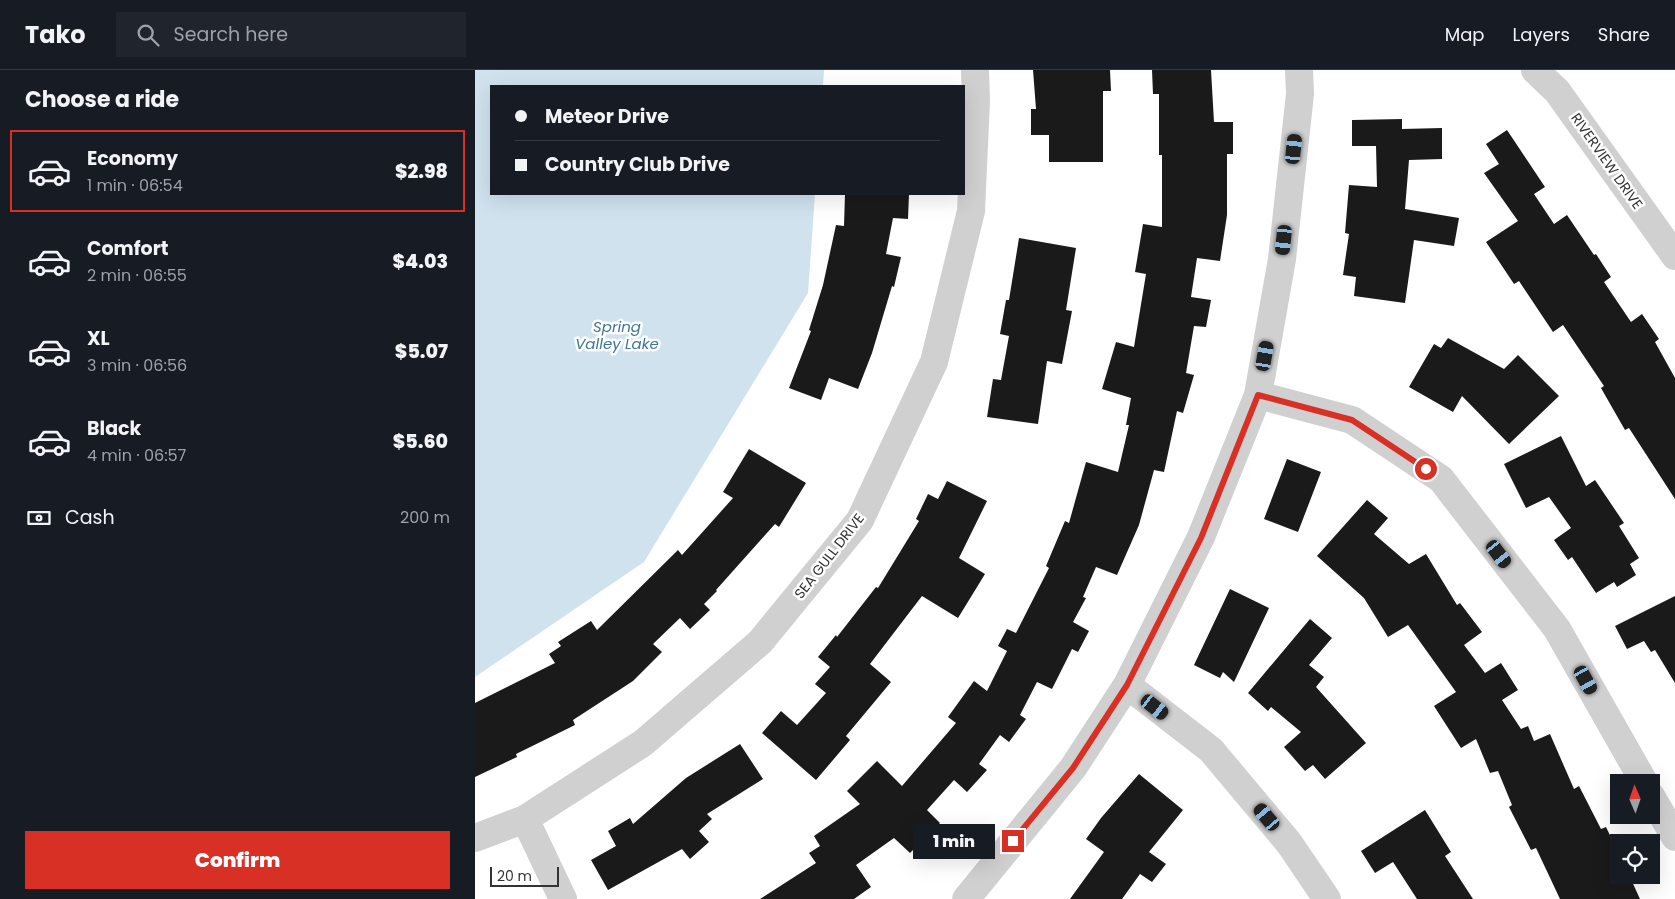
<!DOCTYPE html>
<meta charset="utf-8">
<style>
body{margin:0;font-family:Poppins,sans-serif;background:#20242c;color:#f1f3f6;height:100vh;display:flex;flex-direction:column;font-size:19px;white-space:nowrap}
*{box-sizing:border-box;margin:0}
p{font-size:16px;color:#9ea1a6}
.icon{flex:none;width:28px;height:28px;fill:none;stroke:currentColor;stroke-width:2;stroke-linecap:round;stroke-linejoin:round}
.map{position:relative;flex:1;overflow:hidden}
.panel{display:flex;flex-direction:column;background:#171b24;width:475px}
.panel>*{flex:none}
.banner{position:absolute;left:15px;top:15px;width:475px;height:110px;border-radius:0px;box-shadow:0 5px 20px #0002;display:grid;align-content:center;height:110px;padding:0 25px;background:#171b24}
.needle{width:32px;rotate:358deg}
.fabs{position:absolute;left:1135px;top:704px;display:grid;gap:10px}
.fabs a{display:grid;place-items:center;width:50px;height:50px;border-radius:0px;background:#171b24;box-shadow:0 5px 20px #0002;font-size:25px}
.scale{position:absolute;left:15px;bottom:12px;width:69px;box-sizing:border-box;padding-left:5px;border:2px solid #333;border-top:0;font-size:14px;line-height:18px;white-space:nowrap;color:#333;-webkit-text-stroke:4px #fff;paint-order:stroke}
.end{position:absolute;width:22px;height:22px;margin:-11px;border:6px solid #d93025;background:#fff;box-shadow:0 0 0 2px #fff}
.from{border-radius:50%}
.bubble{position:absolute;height:35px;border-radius:0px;background:#171b24;box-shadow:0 5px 20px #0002;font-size:16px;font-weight:800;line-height:35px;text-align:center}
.car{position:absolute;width:15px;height:30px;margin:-15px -8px;border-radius:6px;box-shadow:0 0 4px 1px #0007;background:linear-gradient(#222 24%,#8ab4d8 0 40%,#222 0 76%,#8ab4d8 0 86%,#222 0)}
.banner b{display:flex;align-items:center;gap:18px;height:48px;font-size:19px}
.banner b+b{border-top:1px solid #363941}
.banner i{width:12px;height:12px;background:#f1f3f6}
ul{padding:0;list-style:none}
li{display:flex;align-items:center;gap:15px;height:82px;margin:0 10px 8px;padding:0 15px;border:2px solid transparent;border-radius:0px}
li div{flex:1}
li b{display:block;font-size:19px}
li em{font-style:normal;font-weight:800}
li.active{border-color:#d93025}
li>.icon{width:45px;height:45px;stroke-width:1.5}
h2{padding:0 25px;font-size:22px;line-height:60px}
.pay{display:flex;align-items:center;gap:12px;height:55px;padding:0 25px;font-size:19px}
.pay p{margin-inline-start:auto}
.primary-button{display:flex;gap:10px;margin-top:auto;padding:10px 25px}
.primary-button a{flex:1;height:58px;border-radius:0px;background:#d93025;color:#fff;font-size:20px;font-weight:800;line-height:58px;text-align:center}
header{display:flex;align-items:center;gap:30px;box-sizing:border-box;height:70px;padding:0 25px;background:#171b24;border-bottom:1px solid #363941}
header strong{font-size:24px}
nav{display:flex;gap:28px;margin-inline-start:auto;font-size:18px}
.search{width:350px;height:45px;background:#20242c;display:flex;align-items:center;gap:12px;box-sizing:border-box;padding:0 18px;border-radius:0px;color:#9ea1a6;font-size:19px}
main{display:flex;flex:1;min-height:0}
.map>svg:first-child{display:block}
.water{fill:#cfe2ee}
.building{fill:#1a1a1a}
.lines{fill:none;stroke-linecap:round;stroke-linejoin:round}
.minor{stroke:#d0d0d0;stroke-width:28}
.route{stroke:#d93025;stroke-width:6}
.labels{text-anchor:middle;stroke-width:5;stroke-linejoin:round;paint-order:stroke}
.street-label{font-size:14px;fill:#333;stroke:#fff}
.water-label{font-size:15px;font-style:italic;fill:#3f7597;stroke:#fff}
</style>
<header>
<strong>Tako</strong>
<div class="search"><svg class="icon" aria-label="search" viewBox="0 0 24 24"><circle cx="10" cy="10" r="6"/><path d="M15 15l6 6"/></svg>Search here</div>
<nav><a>Map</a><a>Layers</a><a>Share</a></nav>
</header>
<main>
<section class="panel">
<h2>Choose a ride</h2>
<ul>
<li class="active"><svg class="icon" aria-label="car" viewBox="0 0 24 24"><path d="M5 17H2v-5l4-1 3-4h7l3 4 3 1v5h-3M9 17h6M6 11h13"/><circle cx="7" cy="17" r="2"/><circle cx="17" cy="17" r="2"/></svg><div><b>Economy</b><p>1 min · 06:54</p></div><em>$2.98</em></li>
<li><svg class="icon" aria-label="car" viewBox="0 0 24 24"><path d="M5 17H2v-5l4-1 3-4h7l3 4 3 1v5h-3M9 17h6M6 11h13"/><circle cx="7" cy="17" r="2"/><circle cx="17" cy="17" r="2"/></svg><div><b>Comfort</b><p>2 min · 06:55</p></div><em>$4.03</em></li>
<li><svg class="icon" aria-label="car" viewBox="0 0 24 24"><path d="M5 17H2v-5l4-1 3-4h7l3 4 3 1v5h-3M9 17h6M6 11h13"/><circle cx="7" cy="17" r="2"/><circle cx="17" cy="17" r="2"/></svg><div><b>XL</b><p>3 min · 06:56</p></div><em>$5.07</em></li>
<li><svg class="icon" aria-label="car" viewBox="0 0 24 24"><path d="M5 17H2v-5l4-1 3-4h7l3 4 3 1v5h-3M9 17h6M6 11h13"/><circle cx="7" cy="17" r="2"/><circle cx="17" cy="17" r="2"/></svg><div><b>Black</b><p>4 min · 06:57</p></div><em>$5.60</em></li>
</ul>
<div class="pay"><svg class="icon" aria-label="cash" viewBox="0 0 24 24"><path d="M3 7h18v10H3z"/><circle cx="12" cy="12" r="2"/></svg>Cash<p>200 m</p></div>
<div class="primary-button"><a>Confirm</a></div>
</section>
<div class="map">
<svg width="1200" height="829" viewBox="0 0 1200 829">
<rect width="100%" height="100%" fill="#fff"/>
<path class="water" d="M0,0H349L348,16H16V124H340L333,223L169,492L0,607Z"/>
<path class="building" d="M558,0H635L636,21H628V92H574V65H556V39H561Z
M677,0H736L739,52H758V84H752V145L745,191L722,188L716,227L736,230L731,257L719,256L711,303L719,305L708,343L702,341L689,402L679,400L664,455L642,505L621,497L608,527L611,528L598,552L614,561L603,582L597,579L577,619L562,612L545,645L551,649L534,672L525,665L504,694L512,700L492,722L479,710L452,740L465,753L435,783L419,768L381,795L396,817L379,829H285L341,793L334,783L345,776L339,766L385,734L372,721L402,691L427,716L481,653L473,647L499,611L512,621L532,581L523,576L532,559L541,563L574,498L571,496L590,451L594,453L611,392L643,402L654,355H651L656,328L627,319L641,272L659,277L671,204L660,202L668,154L687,157V85H684V24H678Z
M927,49V59L967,58V89L934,90L930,139L984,148L979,176L939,170L930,233L879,226L881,207L868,205L874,164L870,163L874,115L902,117L901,76H877V50Z
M1032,60L1070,117L1059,124L1079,154L1092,145L1119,185L1121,184L1136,207L1129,212L1156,252L1167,244L1184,269L1180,272L1200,308V429L1154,358L1150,360L1126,318L1129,316L1088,255L1078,262L1044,211L1039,214L1011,172L1043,151L1009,103L1024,94L1011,74Z
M370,124H434L433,149L418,148L411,184L426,187L419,217L417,216L397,283L383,319L354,308L346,330L314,318L336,261L334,260L348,215L361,155L369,156Z
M544,168L601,178L591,240L597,241L587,294L572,291L563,354L512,347L518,309L526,310L534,266L525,264L531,230H534Z
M973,268L1029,299L1043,285L1084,326L1034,374L987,326L978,342L934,317L959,274L966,278Z
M1086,366L1111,416L1120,410L1149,453L1144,456L1164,488L1155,494L1161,505L1142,517L1139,512L1121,523L1097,487L1093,490L1079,470L1096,458L1074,427L1051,438L1029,394Z
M274,379L331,413L304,457L300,454L241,520L242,521L229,534L235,540L215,559L205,548L178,574L187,582L158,611L98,650L100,655L41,684L42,687L0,707V633L80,593L74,584L86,576L83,572L116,551L122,560L203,480L207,485L258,428L248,422Z
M812,389L846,402L823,462L789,449Z
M472,411L512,431L484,488L510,504L483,548L447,526L395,594L416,612L371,666L375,670L341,710L287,663L306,641L322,655L351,623L340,614L355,597L343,587L361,565L362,567L401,517L403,518L444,451L441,449L453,424L463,429Z
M892,430L913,448L899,464L934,494L951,484L982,535L985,533L1007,562L989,575L1010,603L1026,593L1043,620L1027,630L1046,659L1053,656L1059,671L1075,664L1099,719L1104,716L1126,759L1131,757L1144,784V805H1154L1165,829H1085L1061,778L1056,780L1034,737L1037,735L1023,701L1015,703L1001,669L986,678L959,636L981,622L933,555L913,567L889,528L842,486Z
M755,519L794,538L759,612L748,602L745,608L719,595Z
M1200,526V613L1180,580L1176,582L1169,571L1152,579L1140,556Z
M835,549L857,568L834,595L849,607L841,617L891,673L850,709L838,695L830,701L809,677L826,662L796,637L793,641L773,623Z
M265,674L288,709L232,744L237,749L224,761L234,772L215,789L207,779L133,820L116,790L141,776L133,761L155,748L158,754L211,708Z
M664,704L708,740L674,782L691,794L677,812L665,804L647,829H595L629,782L611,769L626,748Z
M950,740L976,782L970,786L998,829H942L918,792L900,803L886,781Z"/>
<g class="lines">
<path class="minor" d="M1060,0L1082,21L1200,186
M783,325L877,350L966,409L1082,559L1169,712
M652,615L736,680L814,773L852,829
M1176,726L1200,767
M50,749L88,829
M0,768L50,749L168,673L285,572L385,450L459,292L496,141L501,31L500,0
M491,829L598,698L652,615L726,467L783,325L807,189L825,24L824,0"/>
</g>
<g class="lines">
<path class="route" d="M538,771L598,698L652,615L726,468L783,325L877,350L951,399"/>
</g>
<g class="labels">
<g class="street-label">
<text transform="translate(1132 91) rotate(55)" y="5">RIVERVIEW DRIVE</text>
<text transform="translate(354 486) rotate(-52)" y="5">SEA GULL DRIVE</text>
</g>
<g class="water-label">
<text x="142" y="262">Spring<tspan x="142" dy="17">Valley Lake</tspan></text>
</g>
</g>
</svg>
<div class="fabs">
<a><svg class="needle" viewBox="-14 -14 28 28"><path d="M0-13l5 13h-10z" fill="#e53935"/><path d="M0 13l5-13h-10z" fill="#9ea1a6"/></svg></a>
<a><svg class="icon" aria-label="locate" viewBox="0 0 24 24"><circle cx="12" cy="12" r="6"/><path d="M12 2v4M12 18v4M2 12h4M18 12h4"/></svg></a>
</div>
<div class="scale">20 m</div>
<i class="end from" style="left:951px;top:399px"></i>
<i class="end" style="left:538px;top:771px"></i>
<div class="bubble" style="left:438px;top:754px;width:82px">1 min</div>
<i class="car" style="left:819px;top:79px;rotate:6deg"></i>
<i class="car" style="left:809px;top:170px;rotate:186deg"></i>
<i class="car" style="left:790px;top:286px;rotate:10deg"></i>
<i class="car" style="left:1024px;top:484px;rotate:143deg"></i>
<i class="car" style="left:1111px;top:610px;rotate:151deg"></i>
<i class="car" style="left:680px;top:637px;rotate:128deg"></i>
<i class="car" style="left:792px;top:747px;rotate:320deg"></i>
<div class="banner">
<b><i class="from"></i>Meteor Drive</b>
<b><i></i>Country Club Drive</b>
</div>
</div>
</main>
